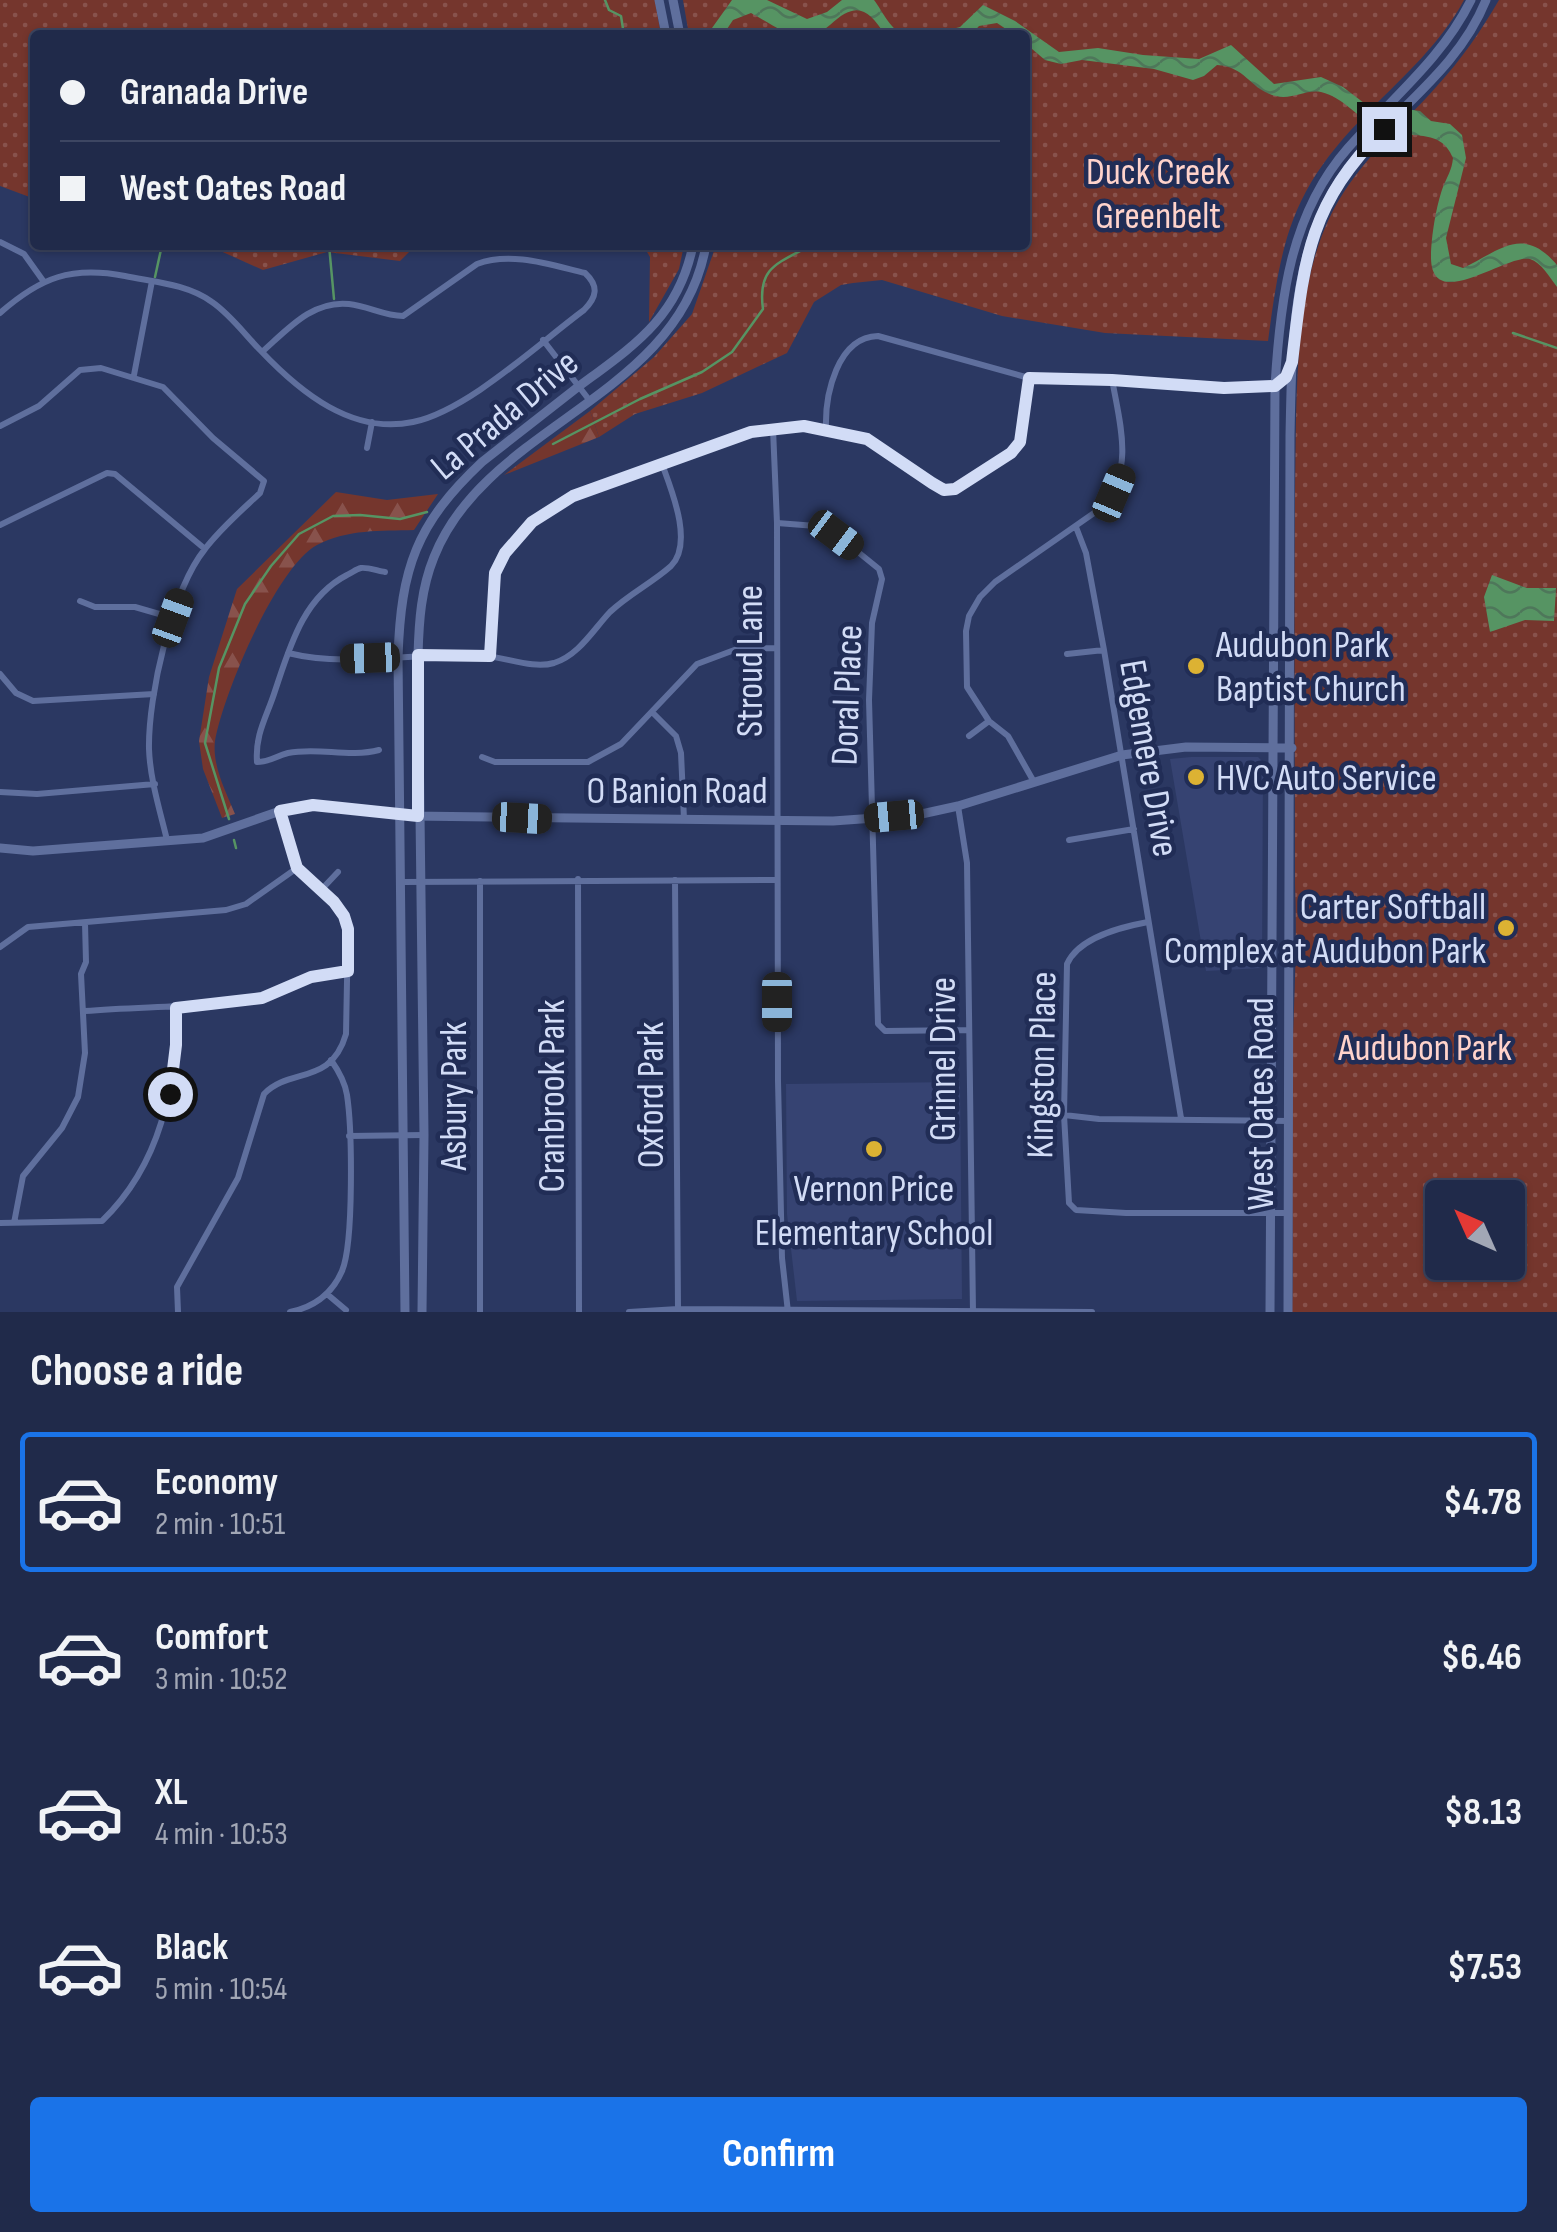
<!DOCTYPE html>
<meta charset="utf-8">
<style>
body{margin:0;font-family:"Sofia Sans Condensed",sans-serif;background:#283251;color:#f1f3f6;height:100vh;display:flex;flex-direction:column;font-size:38px;white-space:nowrap}
*{box-sizing:border-box;margin:0}
p{font-size:32px;color:#a2a7b5}
.icon{flex:none;width:55px;height:55px;fill:none;stroke:currentColor;stroke-width:2;stroke-linecap:round;stroke-linejoin:round}
.map{position:relative;height:1312px;overflow:hidden}
.side{display:flex;flex-direction:column;background:#202a4a;flex:1}
.side>*{flex:none}
.top-card{position:absolute;left:30px;top:30px;width:1000px;height:220px;border-radius:10px;box-shadow:0 2px 8px #0004,0 0 0 2px #3d4662;display:grid;align-content:center;height:220px;padding:0 30px;background:#202a4a}
.needle{width:65px;rotate:315deg}
.fabs{position:absolute;left:1425px;top:1180px;display:grid;gap:20px}
.fabs a{display:grid;place-items:center;width:100px;height:100px;border-radius:10px;background:#202a4a;box-shadow:0 2px 8px #0004,0 0 0 2px #3d4662;font-size:50px}
.end{position:absolute;width:45px;height:45px;margin:-22px;border:12px solid #d2dcf6;background:#111;box-shadow:0 0 0 5px #111}
.from{border-radius:50%}
.car{position:absolute;width:30px;height:60px;margin:-30px -15px;border-radius:12px;box-shadow:0 0 8px 2px #0007;background:linear-gradient(#222 24%,#8ab4d8 0 40%,#222 0 76%,#8ab4d8 0 86%,#222 0)}
.top-card b{display:flex;align-items:center;gap:35px;height:95px;font-size:38px}
.top-card b+b{border-top:2px solid #3d4662}
.top-card i{width:25px;height:25px;background:#f1f3f6}
ul{padding:0;list-style:none}
li{display:flex;align-items:center;gap:30px;height:140px;margin:0 20px 15px;padding:0 10px;border:5px solid transparent;border-radius:10px}
li div{flex:1}
li b{display:block;font-size:38px}
li em{font-style:normal;font-weight:700}
li.on{border-color:#1a73e8}
li>.icon{width:90px;height:90px;stroke-width:1.5}
h2{padding:0 30px;font-size:45px;line-height:120px}
.button{display:flex;gap:20px;margin-top:auto;padding:20px 30px}
.button a{flex:1;height:115px;border-radius:10px;background:#1a73e8;color:#fff;font-size:40px;font-weight:700;line-height:115px;text-align:center}
.map>svg:first-child{display:block}
.built{fill:#364372}
.forest{fill:url(#forest-firs)}
.park{fill:url(#park-dots);fill-rule:evenodd}
.water{fill:url(#water-waves)}
.lines{fill:none;stroke-linecap:round;stroke-linejoin:round}
.stream{stroke:#569463;stroke-width:2.5}
.street{stroke:#5f6f9d;stroke-width:6}
.secondary{stroke:#5f6f9d;stroke-width:9}
.route{stroke:#d2dcf6;stroke-width:12}
.poi-dot{fill:#dcb233;stroke:#212d56;stroke-width:4}
.labels{text-anchor:middle;stroke-width:9;stroke-linejoin:round;paint-order:stroke}
.park-label{font-size:38px;fill:#ffd3cb;stroke:#212d56}
.street-label{font-size:38px;fill:#d2dcf6;stroke:#212d56}
.poi-label{font-size:38px;fill:#d2dcf6;stroke:#212d56;text-anchor:start}
</style>
<div class="map">
<svg width="1557" height="1312" viewBox="0 0 1557 1312">
<defs>
<pattern id="forest-firs" width="22" height="20" patternUnits="userSpaceOnUse" patternTransform="scale(2.5)"><rect width="22" height="20" fill="#75362d"/><path d="M5 1l3.5 6h-7zM16 11l3.5 6h-7z" fill="#88524c"/></pattern>
<pattern id="park-dots" width="8" height="8" patternUnits="userSpaceOnUse" patternTransform="scale(2.5)"><rect width="8" height="8" fill="#75362d"/><path d="M2 2h.1M6 6h.1" fill="none" stroke="#88524c" stroke-width="1.8" stroke-linecap="round"/></pattern>
<pattern id="water-waves" width="16" height="10" patternUnits="userSpaceOnUse" patternTransform="scale(2.5)"><rect width="16" height="10" fill="#569463"/><path d="M0 5q4-4 8 0t8 0" fill="none" stroke="#4e775a"/></pattern>
</defs>
<rect width="100%" height="100%" fill="#2b3862"/>
<path class="built" d="M1191,757H1258L1263,762L1262,968L1206,971L1170,759Z
M960,1082L962,1299L797,1301L787,1214L786,1084Z"/>
<path class="forest" d="M590,411L599,437L504,475Z
M336,492L387,500L438,494L414,530C380,531 348,529 317,545C276,567 223,695 215,741C212,766 226,792 235,814L222,818L203,769L199,741L209,677L237,589Z"/>
<path class="park" d="M0,0H655L661,35H35V199L0,186Z
M683,0H1464C1441,43 1404,76 1370,110C1292,188 1282,235 1268,341L1105,333L1002,316L882,280L853,283L841,285L814,302L787,353L702,393L635,414L599,437L590,411L654,357L692,314L716,245H1025V35H689Z
M1499,0H1557V1312H1292C1294,1243 1291,1174 1291,1106C1292,1031 1298,959 1295,884C1295,755 1294,626 1295,498C1297,412 1292,299 1328,221C1353,166 1398,130 1437,86C1461,60 1481,31 1499,0ZM1442,1198H1508V1262H1442Z
M207,245H416L400,261L327,252L263,270Z
M643,245H684L679,269L649,322L650,257Z"/>
<path class="water" d="M732,0H767L807,19L827,12L842,0H874C883,12 891,31 905,35H885C868,8 856,1 830,25C828,26 819,35 818,35C795,43 770,23 751,13L733,20L723,35H707Z
M983,5L1015,21L1059,52L1098,48L1143,55L1199,59L1231,45L1274,84L1321,77L1343,87L1364,103L1420,111L1431,121L1450,124L1462,135L1466,158L1446,238L1451,264L1463,268C1501,250 1523,225 1557,265V287C1550,278 1541,262 1530,259C1505,254 1432,314 1431,258C1431,238 1436,206 1443,187C1447,177 1452,170 1453,158C1440,125 1405,141 1379,129C1359,120 1344,97 1321,92C1306,89 1292,100 1276,96C1250,90 1247,67 1217,65L1204,76L1193,80L1154,69L1082,60L1061,64L1045,60L1025,43V35H1015L997,23L979,26L971,35H930L960,27Z
M1492,575L1527,588H1556L1554,621L1525,620L1490,632L1484,597Z"/>
<g class="lines">
<path class="stream" d="M605,0L609,10L621,16L624,35
M329,245L334,299
M155,277L162,245
M1513,333L1557,348
M553,444L640,399L702,372L732,352L763,309C757,266 779,263 812,245
M229,819L205,743L219,668L245,604L271,566L299,534L333,516L360,515L400,519L427,512
M234,840L236,848"/>
<path class="street" d="M0,242L24,254L44,282
M0,313C41,277 71,266 125,276C154,282 187,284 212,302C231,315 245,335 261,351C300,392 352,435 413,422C467,411 538,344 584,310C597,297 599,286 585,273C551,265 511,251 477,264L403,316C384,316 368,306 349,304C312,300 287,330 262,352
M543,340L590,401
M134,375L152,281
M0,426L39,406L80,370L101,368L163,387L213,438L264,481L260,493C241,511 221,528 205,549C172,590 148,696 149,749C150,779 160,811 167,840
M826,428C825,395 837,337 878,336L1029,378L1112,379L1224,388L1275,386
M773,429L777,523L778,1081L782,1258L788,1312
M367,448L372,422
M777,523L816,526L837,535L879,569L882,579L872,623L869,700L878,1024L885,1031L969,1030
M0,525L107,473L115,474L205,549
M1076,527L1086,553L1104,650L1181,1118
M80,601L95,607H135L173,618
M288,653C352,669 421,650 486,656C508,658 533,669 554,663C579,655 593,630 610,612C629,594 652,583 671,566C694,543 671,489 662,464
M1067,654L1104,650
M490,657L495,573L505,553L532,522L573,496L751,432L804,426L867,439L932,483L943,489H955L1011,453L1020,442L1029,378
M0,674L16,693L33,701L154,694
M652,712L676,736L681,753L684,819
M969,736L989,721
M379,750C349,758 319,747 288,753C276,756 270,762 257,762C255,735 266,718 274,694C289,650 302,598 347,575C352,573 356,569 361,568C367,567 378,571 385,572
M482,757L495,762H588L621,744L697,664L737,649L776,648
M1034,782L1008,736L989,721L967,687L966,631L969,616L980,597L995,582L1104,506C1134,467 1120,425 1112,379
M0,792L37,794L155,784
M958,806L967,863L973,1312
M1069,840L1134,829
M578,879L579,1312
M675,880L678,1309
M480,881V1312
M401,882L776,880
M321,890L338,872
M1148,922C1121,927 1079,937 1067,964L1064,1115L1069,1203L1076,1210L1126,1213H1288
M0,947L28,927L226,910L246,904L297,868
M85,1011C143,1006 200,1008 258,998C290,993 314,972 348,971
M1064,1115L1099,1119L1289,1121
M349,1136L424,1135
M0,1223L102,1221C161,1164 176,1087 176,1008
M14,1223L23,1176L62,1128L78,1097L85,1053L81,974L86,962L85,923
M327,1294L346,1310
M178,1312L177,1287L238,1178L264,1094C290,1067 331,1086 346,1034L348,929L335,901L297,868L280,811
M290,1312C314,1307 332,1294 342,1271C354,1243 352,1128 347,1095C345,1082 338,1070 331,1060
M629,1312L678,1309L1092,1312"/>
<path class="secondary" d="M659,0L666,35
M673,0L680,35
M0,848L33,851L203,838L280,811L313,805L412,816L833,821L917,815L958,806L1122,755L1186,747L1292,748
M405,1312L398,657C401,568 416,524 482,462C513,438 543,414 574,390C630,348 678,320 693,245
M422,1312L424,1135L418,655C419,621 421,589 434,557C487,423 679,399 706,245
M1270,1312L1275,386C1280,301 1290,214 1348,148C1391,99 1442,59 1471,0
M1288,1312L1290,436C1292,342 1291,234 1356,158C1401,105 1459,67 1486,0"/>
</g>
<g class="lines">
<path class="route" d="M170,1094L176,1045V1008L262,998L311,977L348,971V929L344,916L334,902L297,868L280,811L313,805L418,816V655L490,656L495,573L505,553L532,522L573,496L751,432L804,426L867,439L932,483L944,490L955,489L1011,453L1020,442L1029,378L1112,380L1224,388L1275,386L1286,377L1292,362C1304,260 1308,205 1384,129"/>
</g>
<g class="poi-dot">
<circle cx="1196" cy="666" r="10"/>
<circle cx="1196" cy="777" r="10"/>
<circle cx="1506" cy="928" r="10"/>
<circle cx="874" cy="1149" r="10"/>
</g>
<g class="labels">
<g class="park-label">
<text x="1158" y="184">Duck Creek<tspan x="1158" dy="44">Greenbelt</tspan></text>
<text x="1425" y="1060">Audubon Park</text>
</g>
<g class="street-label">
<text transform="translate(504 414) rotate(-40)" y="13">La Prada Drive</text>
<text transform="translate(749 661) rotate(-90)" y="13">Stroud Lane</text>
<text transform="translate(846 695) rotate(-88)" y="13">Doral Place</text>
<text transform="translate(1150 758) rotate(80)" y="13">Edgemere Drive</text>
<text x="677" y="803">O Banion Road</text>
<text transform="translate(942 1059) rotate(-90)" y="13">Grinnel Drive</text>
<text transform="translate(1041 1065) rotate(-89)" y="13">Kingston Place</text>
<text transform="translate(650 1095) rotate(-90)" y="13">Oxford Park</text>
<text transform="translate(453 1096) rotate(-90)" y="13">Asbury Park</text>
<text transform="translate(551 1096) rotate(-90)" y="13">Cranbrook Park</text>
<text transform="translate(1260 1104) rotate(-90)" y="13">West Oates Road</text>
</g>
<g class="poi-label">
<text x="1216" y="657">Audubon Park<tspan x="1216" dy="44">Baptist Church</tspan></text>
<text x="1216" y="790">HVC Auto Service</text>
<text x="1486" y="919" text-anchor="end">Carter Softball<tspan x="1486" dy="44">Complex at Audubon Park</tspan></text>
<text x="874" y="1201" text-anchor="middle">Vernon Price<tspan x="874" dy="44">Elementary School</tspan></text>
</g>
</g>
</svg>
<div class="fabs">
<a><svg class="needle" viewBox="-14 -14 28 28"><path d="M0-13l5 13h-10z" fill="#e53935"/><path d="M0 13l5-13h-10z" fill="#a2a7b5"/></svg></a>
</div>
<i class="end from" style="left:170px;top:1094px"></i>
<i class="end" style="left:1384px;top:129px"></i>
<i class="car" style="left:1114px;top:493px;rotate:23deg"></i>
<i class="car" style="left:836px;top:535px;rotate:127deg"></i>
<i class="car" style="left:173px;top:618px;rotate:20deg"></i>
<i class="car" style="left:370px;top:658px;rotate:268deg"></i>
<i class="car" style="left:894px;top:816px;rotate:265deg"></i>
<i class="car" style="left:522px;top:818px;rotate:93deg"></i>
<i class="car" style="left:777px;top:1002px;rotate:180deg"></i>
<div class="top-card">
<b><i class="from"></i>Granada Drive</b>
<b><i></i>West Oates Road</b>
</div>
</div>
<section class="side">
<h2>Choose a ride</h2>
<ul>
<li class="on"><svg class="icon" aria-label="car" viewBox="0 0 24 24"><path d="M5 17H2v-5l4-1 3-4h7l3 4 3 1v5h-3M9 17h6M6 11h13"/><circle cx="7" cy="17" r="2"/><circle cx="17" cy="17" r="2"/></svg><div><b>Economy</b><p>2 min · 10:51</p></div><em>$4.78</em></li>
<li><svg class="icon" aria-label="car" viewBox="0 0 24 24"><path d="M5 17H2v-5l4-1 3-4h7l3 4 3 1v5h-3M9 17h6M6 11h13"/><circle cx="7" cy="17" r="2"/><circle cx="17" cy="17" r="2"/></svg><div><b>Comfort</b><p>3 min · 10:52</p></div><em>$6.46</em></li>
<li><svg class="icon" aria-label="car" viewBox="0 0 24 24"><path d="M5 17H2v-5l4-1 3-4h7l3 4 3 1v5h-3M9 17h6M6 11h13"/><circle cx="7" cy="17" r="2"/><circle cx="17" cy="17" r="2"/></svg><div><b>XL</b><p>4 min · 10:53</p></div><em>$8.13</em></li>
<li><svg class="icon" aria-label="car" viewBox="0 0 24 24"><path d="M5 17H2v-5l4-1 3-4h7l3 4 3 1v5h-3M9 17h6M6 11h13"/><circle cx="7" cy="17" r="2"/><circle cx="17" cy="17" r="2"/></svg><div><b>Black</b><p>5 min · 10:54</p></div><em>$7.53</em></li>
</ul>
<div class="button"><a>Confirm</a></div>
</section>
